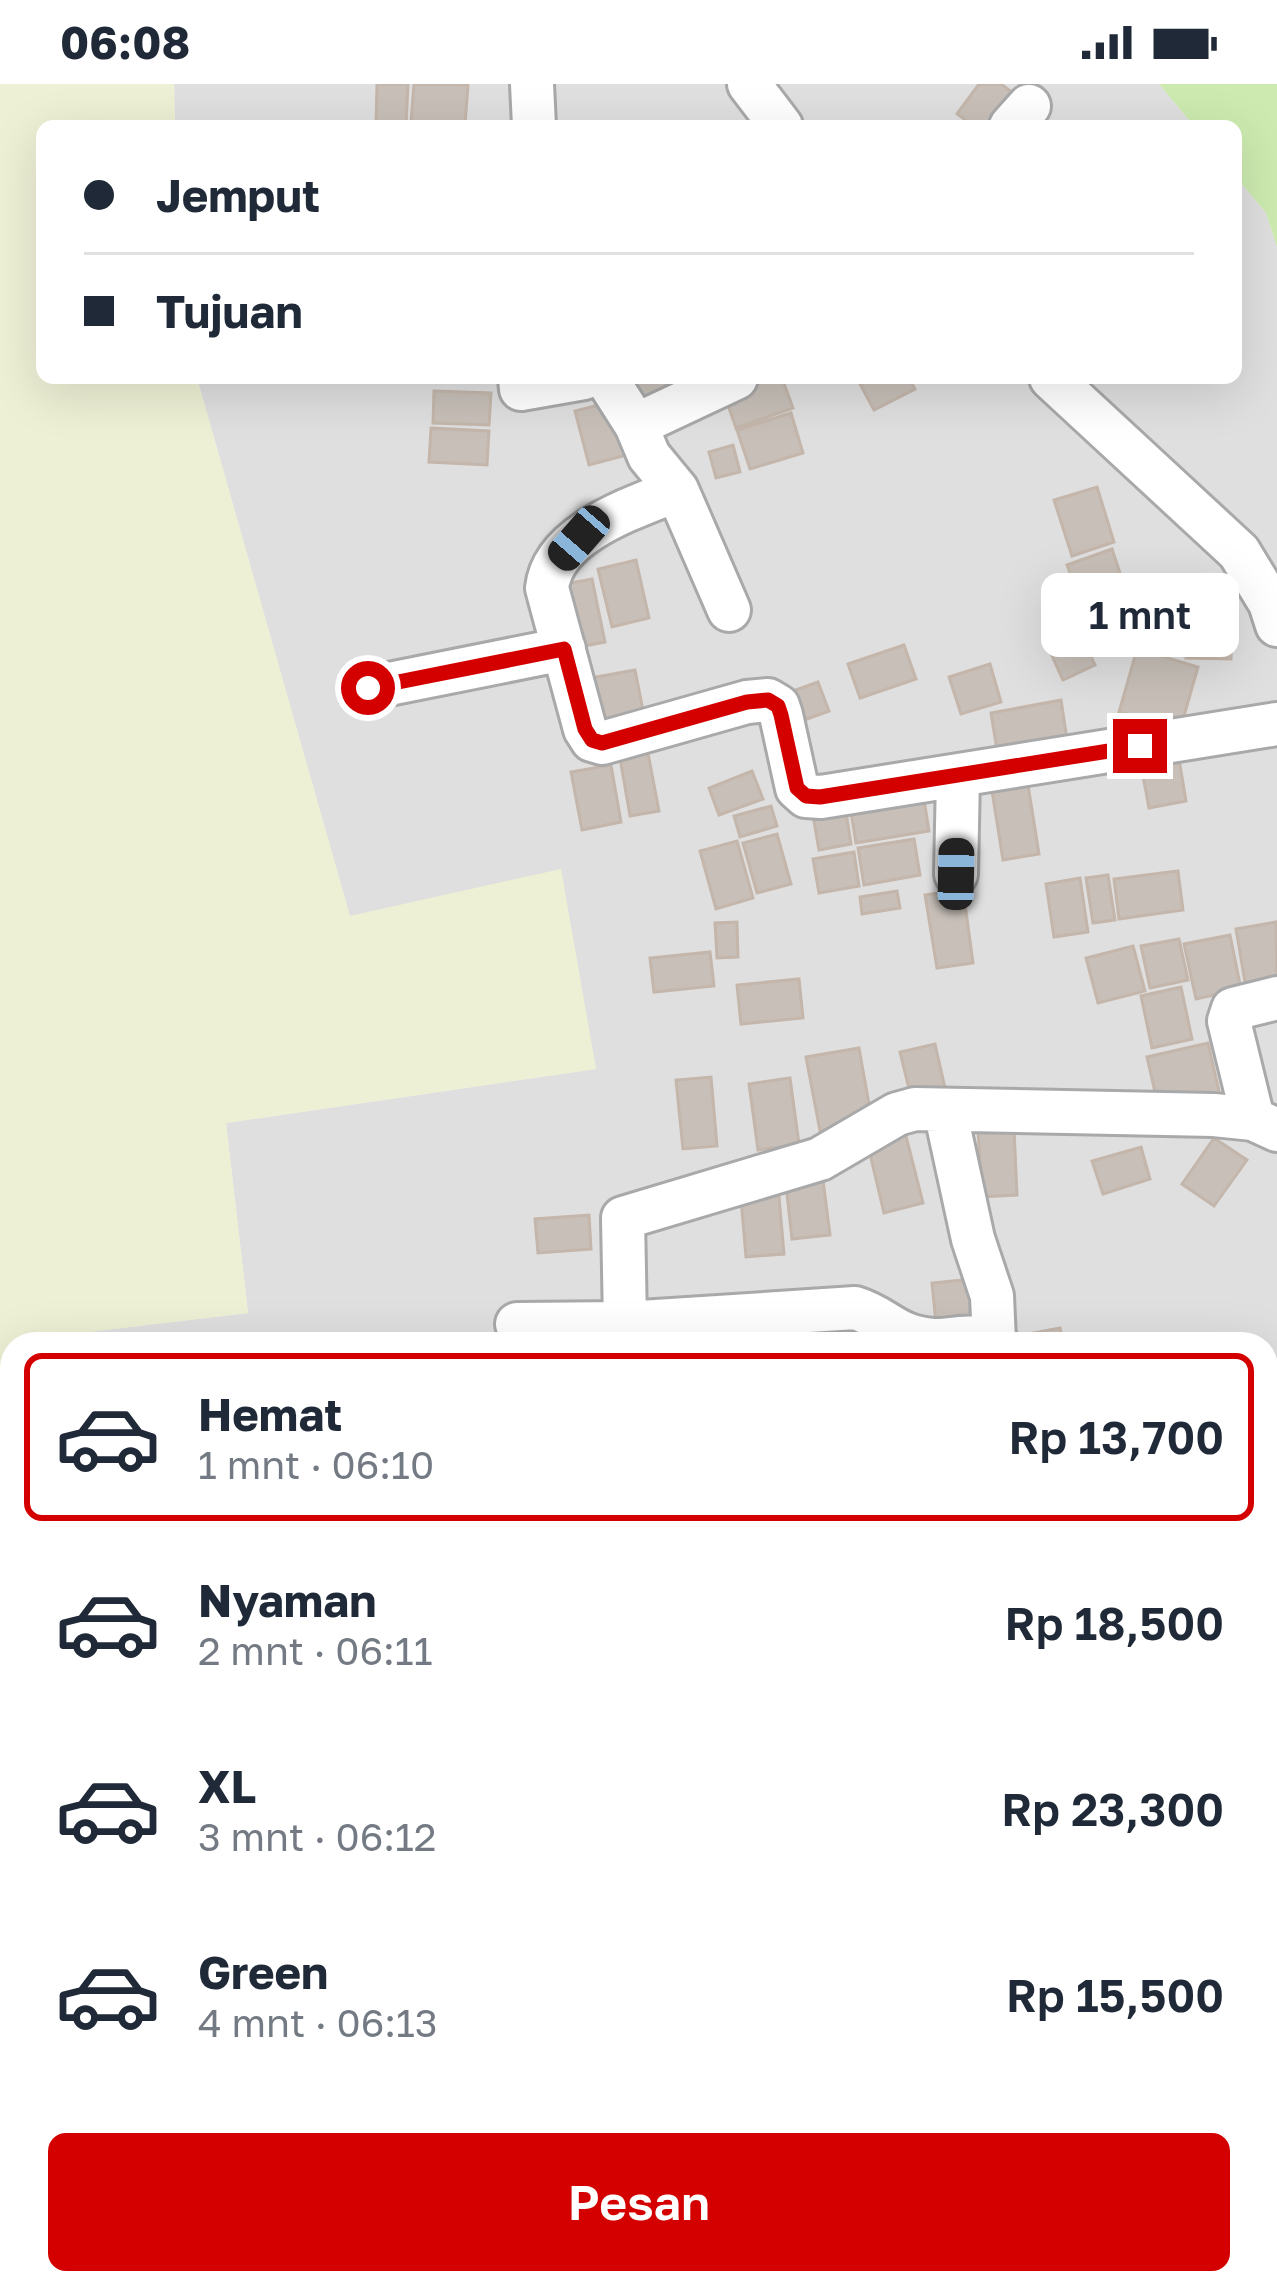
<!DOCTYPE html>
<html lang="id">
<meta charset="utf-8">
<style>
body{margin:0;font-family:"Golos Text",sans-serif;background:#f6f6f7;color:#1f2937;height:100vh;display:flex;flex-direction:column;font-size:45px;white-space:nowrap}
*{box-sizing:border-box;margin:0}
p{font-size:39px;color:#747a83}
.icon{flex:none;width:66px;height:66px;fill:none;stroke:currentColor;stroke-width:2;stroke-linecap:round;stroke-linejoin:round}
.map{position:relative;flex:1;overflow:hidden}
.drawer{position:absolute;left:0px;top:1248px;width:1278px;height:963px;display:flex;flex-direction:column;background:#fff;border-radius:36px 36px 0 0;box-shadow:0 12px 48px #0002}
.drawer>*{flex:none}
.banner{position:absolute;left:36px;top:36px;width:1206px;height:264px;border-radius:18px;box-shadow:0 12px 48px #0002;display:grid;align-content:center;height:264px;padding:0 48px;background:#fff}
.end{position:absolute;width:54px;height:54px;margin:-27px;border:15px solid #d40000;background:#fff;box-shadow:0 0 0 6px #fff}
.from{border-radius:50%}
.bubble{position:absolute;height:84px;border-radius:18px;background:#fff;box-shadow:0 12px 48px #0002;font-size:39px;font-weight:600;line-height:84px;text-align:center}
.car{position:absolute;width:36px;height:72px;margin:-36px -18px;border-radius:15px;box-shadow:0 0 9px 3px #0007;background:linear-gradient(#222 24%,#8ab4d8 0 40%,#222 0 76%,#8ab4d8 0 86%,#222 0)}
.banner b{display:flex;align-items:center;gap:42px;height:114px;font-size:45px}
.banner b+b{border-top:3px solid #e0e1e3}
.banner i{width:30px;height:30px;background:#1f2937}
ul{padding:21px 0 0;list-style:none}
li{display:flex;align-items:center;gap:36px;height:168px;margin:0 24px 18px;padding:0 24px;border:6px solid transparent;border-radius:18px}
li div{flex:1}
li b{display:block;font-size:45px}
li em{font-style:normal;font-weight:600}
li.current{border-color:#d40000}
li>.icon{width:108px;height:108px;stroke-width:1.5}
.button{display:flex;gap:24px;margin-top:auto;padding:24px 48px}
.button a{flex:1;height:138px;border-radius:18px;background:#d40000;color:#fff;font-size:48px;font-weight:600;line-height:138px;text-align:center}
.status{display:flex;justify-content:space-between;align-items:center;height:84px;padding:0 60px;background:#fff;direction:ltr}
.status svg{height:33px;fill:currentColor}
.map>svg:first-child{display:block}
.residential{fill:#e0dfdf}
.farmland{fill:#eef0d5}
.grass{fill:#cdebb0}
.building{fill:#c7bfb8;stroke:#c4b6ab;stroke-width:3}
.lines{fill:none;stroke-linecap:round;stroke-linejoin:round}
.street-casing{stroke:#a9a9a9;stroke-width:48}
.street{stroke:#fff;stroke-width:42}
.route{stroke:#d40000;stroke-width:15}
</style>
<div class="status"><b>06:08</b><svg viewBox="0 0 49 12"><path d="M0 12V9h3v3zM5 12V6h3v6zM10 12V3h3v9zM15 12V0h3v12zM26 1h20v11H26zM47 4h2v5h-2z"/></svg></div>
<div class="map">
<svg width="1277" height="2209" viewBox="0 0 1277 2209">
<rect width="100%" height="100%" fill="#f2efe9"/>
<path class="residential" d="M174,0H1159L1194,42H175Z
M1236,93L1266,129L1277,163V1626L1266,1628V1260H64L63,1251L248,1229L226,1039L595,985L350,833L197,294H1236Z"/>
<path class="farmland" d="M0,0H174L175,42H42V294H197L350,832L561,785L596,985L226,1039L248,1229L64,1251V1260H12V2199H1266V1628L1277,1626V2209H0Z"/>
<path class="grass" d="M1159,0H1277V163L1266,129L1236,93V42H1194Z"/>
<path class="building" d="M377,0H408L406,42L376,41Z
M414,0L468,1L465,41L411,38Z
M979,0H1001L1012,8L988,42H974L957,30Z
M619,294H663L668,308L628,322Z
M751,294H782L793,324L736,344L722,304Z
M872,294H909L915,305L874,326L860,300Z
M434,307L491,309L489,341L433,339Z
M618,316L631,370L589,381L575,327Z
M791,329L803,369L750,385L737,346Z
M431,344L489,347L487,381L429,378Z
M733,361L740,388L716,394L709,368Z
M1097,403L1114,458L1072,472L1054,416Z
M1112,465L1120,489L1076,505L1067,481Z
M636,476L649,534L612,543L598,485Z
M592,495L605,558L569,565L555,502Z
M1161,496L1169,529L1114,542L1107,509Z
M1075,537L1095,581L1063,596L1043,552Z
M1187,537L1232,539L1231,575L1186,574Z
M904,561L916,595L860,614L848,580Z
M1137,565L1198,583L1180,646L1119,628Z
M990,580L1001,618L961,630L949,593Z
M635,586L646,641L596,650L585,595Z
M818,598L829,627L793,640L782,611Z
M1061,616L1067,655L997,666L991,629Z
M1177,663L1186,717L1149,724L1139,671Z
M648,669L659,727L630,732L620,674Z
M611,681L621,738L582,746L571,688Z
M752,687L763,715L719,731L709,704Z
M1028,701L1039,770L1003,776L992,707Z
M922,703L929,747L856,759L849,716Z
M844,715L851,760L819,766L811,720Z
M771,722L777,742L740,753L734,732Z
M777,750L791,800L757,809L743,759Z
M914,755L920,791L864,801L858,764Z
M737,757L753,814L716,825L700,767Z
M854,768L859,802L819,809L813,775Z
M1178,787L1183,826L1119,835L1114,795Z
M1108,791L1115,836L1093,839L1086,794Z
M1080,794L1088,848L1054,853L1046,800Z
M963,805L973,879L937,884L925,811Z
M897,807L900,824L862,830L860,813Z
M737,838L738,873L717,874L715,839Z
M1276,838L1277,899L1246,904L1236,845Z
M1230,851L1241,905L1196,915L1184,860Z
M1179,855L1188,896L1150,904L1141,862Z
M1133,862L1145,907L1098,919L1086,874Z
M710,868L714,902L654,908L650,874Z
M799,895L803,934L741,940L737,901Z
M1181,903L1192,955L1152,964L1141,912Z
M1208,959L1221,1016L1160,1030L1147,973Z
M935,960L945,1004L911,1013L900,968Z
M859,964L872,1037L820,1047L806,973Z
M711,993L717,1062L683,1065L676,996Z
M790,994L799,1060L758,1066L749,1000Z
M904,1044L923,1119L884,1129L866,1053Z
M1014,1044L1017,1111L982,1113L978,1046Z
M1214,1054L1247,1076L1214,1122L1182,1100Z
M1141,1063L1150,1095L1103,1110L1092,1077Z
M822,1088L830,1151L792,1155L785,1092Z
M778,1101L784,1170L746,1173L740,1104Z
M589,1131L591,1165L538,1169L535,1135Z
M973,1195L978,1247L937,1250L932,1199Z
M1060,1244L1064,1260H1020L1018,1252Z
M1277,1377V1419L1268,1422L1266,1380Z"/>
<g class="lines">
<defs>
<path id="street" d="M532,0L534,42
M749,0L781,42
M1011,42L1029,22
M520,294L521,305L584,294
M606,294L636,341L736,294
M1051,294L1239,468L1270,519L1277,541
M636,341L649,372L677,406L729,526
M677,406C633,424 553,449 547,504L585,645L592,656L602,659L747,618L768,616L778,622L781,631L797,704L806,712L821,713L1277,640
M369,604L564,565
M956,790L958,693
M945,1026L973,1155L992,1212L994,1257
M1253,1035L1229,937L1233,925L1277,914
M625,1239L855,1224C887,1234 894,1253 933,1256C955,1257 978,1247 998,1260
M517,1240L625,1239L623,1134L820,1075L897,1030L915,1025L1214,1031L1253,1035L1277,1046
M1266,1445L1277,1442"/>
</defs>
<use href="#street" class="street-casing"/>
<use href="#street" class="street"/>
</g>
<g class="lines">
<path class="route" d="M368,604L564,565L585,645L592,656L602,659L747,618L768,616L778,622L781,631L797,704L806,712L820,713L1140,662"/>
</g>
</svg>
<i class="end from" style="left:368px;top:604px"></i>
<i class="end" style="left:1140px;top:662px"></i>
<div class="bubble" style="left:1041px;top:489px;width:198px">1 mnt</div>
<i class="car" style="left:579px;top:454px;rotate:221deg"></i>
<i class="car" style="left:956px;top:790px;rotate:1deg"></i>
<div class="banner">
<b><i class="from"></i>Jemput</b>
<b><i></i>Tujuan</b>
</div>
<section class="drawer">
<ul>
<li class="current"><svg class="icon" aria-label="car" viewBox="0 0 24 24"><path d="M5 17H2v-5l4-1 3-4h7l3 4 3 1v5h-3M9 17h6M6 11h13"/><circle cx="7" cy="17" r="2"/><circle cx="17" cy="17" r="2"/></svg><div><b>Hemat</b><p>1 mnt · 06:10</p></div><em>Rp 13,700</em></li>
<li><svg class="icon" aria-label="car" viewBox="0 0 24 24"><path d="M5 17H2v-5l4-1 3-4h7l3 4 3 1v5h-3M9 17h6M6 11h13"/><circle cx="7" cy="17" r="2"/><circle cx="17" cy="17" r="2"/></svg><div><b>Nyaman</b><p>2 mnt · 06:11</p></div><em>Rp 18,500</em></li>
<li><svg class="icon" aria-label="car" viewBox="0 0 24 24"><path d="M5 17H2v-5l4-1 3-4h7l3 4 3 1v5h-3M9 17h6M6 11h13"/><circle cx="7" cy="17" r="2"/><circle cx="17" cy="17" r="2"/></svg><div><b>XL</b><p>3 mnt · 06:12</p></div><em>Rp 23,300</em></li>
<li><svg class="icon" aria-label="car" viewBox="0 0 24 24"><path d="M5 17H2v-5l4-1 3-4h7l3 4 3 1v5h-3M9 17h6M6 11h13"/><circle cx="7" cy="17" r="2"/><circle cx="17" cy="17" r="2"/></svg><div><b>Green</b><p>4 mnt · 06:13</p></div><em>Rp 15,500</em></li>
</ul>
<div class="button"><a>Pesan</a></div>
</section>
</div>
